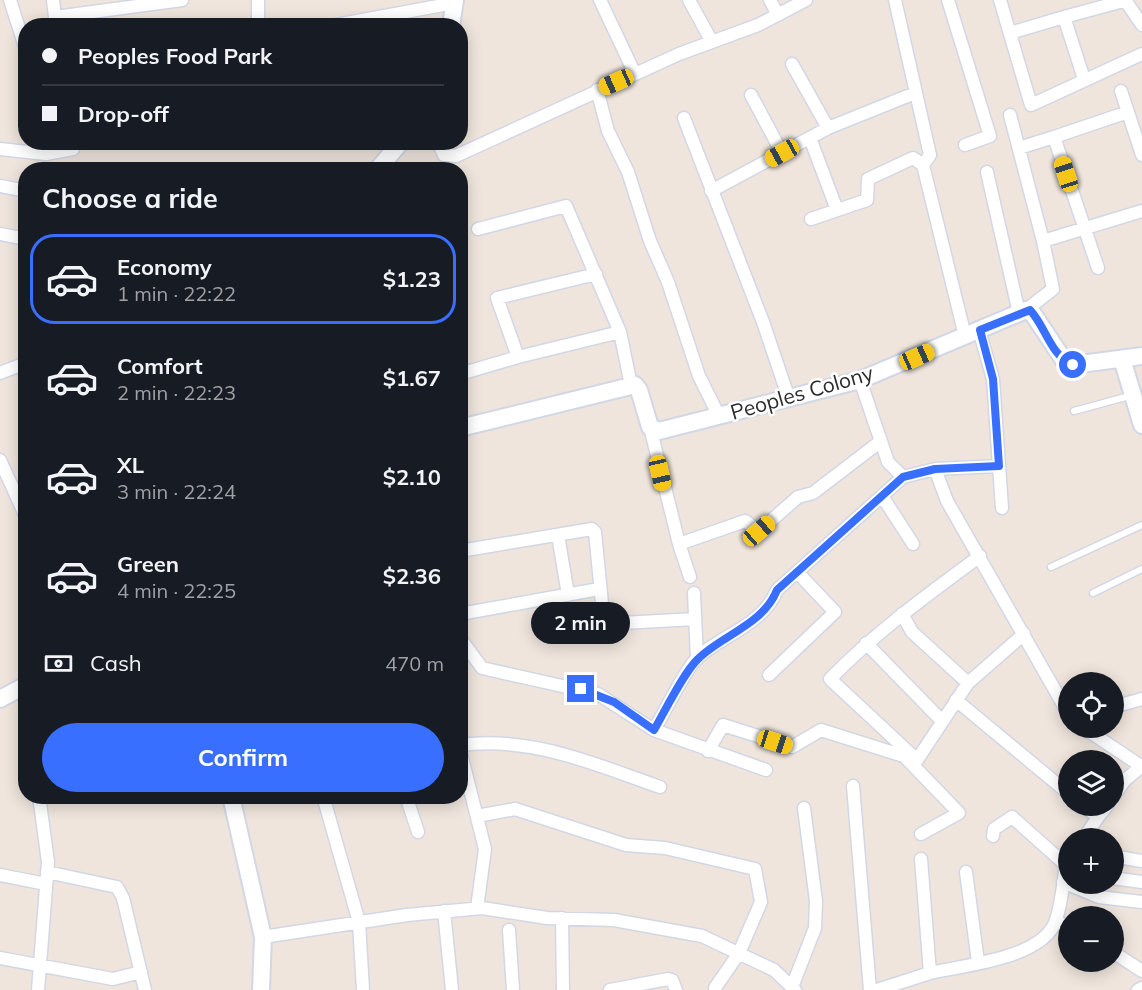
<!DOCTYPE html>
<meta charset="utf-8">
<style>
body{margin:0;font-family:Mulish,sans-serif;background:#20242c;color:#f1f3f6;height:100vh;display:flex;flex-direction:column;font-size:22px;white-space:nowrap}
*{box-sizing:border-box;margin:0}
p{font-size:20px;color:#9ea1a6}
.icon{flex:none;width:33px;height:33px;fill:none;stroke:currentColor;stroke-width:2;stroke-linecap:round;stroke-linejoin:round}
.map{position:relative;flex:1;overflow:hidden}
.details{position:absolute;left:18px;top:162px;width:450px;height:642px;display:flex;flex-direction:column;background:#171b24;border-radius:24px;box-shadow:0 3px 15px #0003}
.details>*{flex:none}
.top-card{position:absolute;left:18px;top:18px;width:450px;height:132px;border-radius:24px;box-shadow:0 3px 15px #0003;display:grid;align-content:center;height:132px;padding:0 24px;background:#171b24}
.fabs{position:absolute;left:1058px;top:672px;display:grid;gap:12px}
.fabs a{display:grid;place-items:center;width:66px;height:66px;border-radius:50%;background:#171b24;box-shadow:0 3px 15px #0003;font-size:30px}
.end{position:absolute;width:27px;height:27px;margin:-14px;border:8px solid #396fff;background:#fff;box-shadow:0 0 0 3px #fff}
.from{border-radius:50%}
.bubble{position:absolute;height:42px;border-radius:21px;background:#171b24;box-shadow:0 3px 15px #0003;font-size:20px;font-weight:700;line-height:42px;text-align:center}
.car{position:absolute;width:18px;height:36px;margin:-18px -9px;border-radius:8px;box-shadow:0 0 4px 2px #0007;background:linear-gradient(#f5c518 24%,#345 0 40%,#f5c518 0 76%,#345 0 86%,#f5c518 0)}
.top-card b{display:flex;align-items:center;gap:21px;height:57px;font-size:22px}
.top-card b+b{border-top:2px solid #363941}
.top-card i{width:15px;height:15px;background:#f1f3f6}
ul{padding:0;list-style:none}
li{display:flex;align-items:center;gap:18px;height:90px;margin:0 12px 9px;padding:0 12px;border:3px solid transparent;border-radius:24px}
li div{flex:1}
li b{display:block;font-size:22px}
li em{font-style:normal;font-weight:700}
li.active{border-color:#396fff}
li>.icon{width:54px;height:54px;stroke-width:1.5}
h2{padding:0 24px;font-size:27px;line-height:72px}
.pay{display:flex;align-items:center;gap:15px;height:66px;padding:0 24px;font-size:22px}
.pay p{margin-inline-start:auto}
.primary-button{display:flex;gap:12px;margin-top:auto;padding:12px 24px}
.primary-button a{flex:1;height:69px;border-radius:36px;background:#396fff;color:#fff;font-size:24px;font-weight:700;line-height:69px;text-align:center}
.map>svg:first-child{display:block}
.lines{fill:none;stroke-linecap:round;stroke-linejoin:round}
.lane-casing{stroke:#d2d7e6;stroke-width:9}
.street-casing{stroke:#d2d7e6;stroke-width:15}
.secondary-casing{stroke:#d2d7e6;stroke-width:20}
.lane{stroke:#fff;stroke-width:6}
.street{stroke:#fff;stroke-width:12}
.secondary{stroke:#fff;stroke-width:16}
.route{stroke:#396fff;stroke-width:8}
.labels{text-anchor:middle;stroke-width:5;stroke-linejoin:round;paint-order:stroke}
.street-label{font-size:21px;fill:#2c2c2c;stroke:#fff}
</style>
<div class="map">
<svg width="1142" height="990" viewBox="0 0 1142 990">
<rect width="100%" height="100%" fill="#efe5dd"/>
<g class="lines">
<defs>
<path id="lane" d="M1074,411L1133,395
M1051,567L1142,525
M1093,593L1142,569"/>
<path id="street" d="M10,0L26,50
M53,0L55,17L182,0
M600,0L635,74
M689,0L712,42
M770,0L778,15
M895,0L930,155L923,165L965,336
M948,0L990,136L965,145
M1000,0L1031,105L1142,54
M1125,0L1142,25
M1064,17L1127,0
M258,26V0
M330,26L454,3
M1010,33L1064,17L1084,79
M792,64L828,128
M597,90L608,131L628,172L650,241L668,282L699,376L719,416
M1121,91L1142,155
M751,95L782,153
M1010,115L1043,241
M684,118L763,322L789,399
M810,138L837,210
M438,142L444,155L456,156L679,54L758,25L806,0
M1019,148L1054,137
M0,149L46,154L73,149
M987,172L1019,313
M0,186L26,191
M711,191L828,128L915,93
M811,219L867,200L868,179L913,158L923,165
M478,229L566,206L620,332L631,385
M0,234L26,239
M1098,268L1054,137L1128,112
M1026,310L1053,289L1043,241L1142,211
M979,330L993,379L1002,508
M518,357L620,332
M0,373L26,363
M460,374L518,357L497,298L596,274
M860,380L888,462L903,477
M650,427L679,544
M0,460L26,517
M999,466L935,469L947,501L1068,713
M882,496L913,544
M558,535L568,595
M460,551L592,529L595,532L604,624L695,619
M980,556C927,595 876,632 830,679L917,760L968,683L1024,634
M690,577L679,544L745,521L759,531L798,497L813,493L881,441
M694,593L697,659
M460,614L599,589
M902,614L912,632L968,683
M460,638L482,668L598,694L654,730L766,770
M866,643L942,721
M769,675L835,612L797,572
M956,700L1068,793
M1113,707L1142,699
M1084,728L1141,766
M654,730C664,713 685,670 697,658C722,635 763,625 777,590L903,477L935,469
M460,745C532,736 594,764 660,787
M460,750L485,849L477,908
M708,751L723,725L792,747L821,730L913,759
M906,758L959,813L921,834
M853,786L870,990
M323,796L359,922L363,990
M406,796L418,832
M1113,797L1125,780L1142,766
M1084,806L1098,817L1107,806
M477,816L515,809L626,845L665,848L755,869L761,902L739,953L715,988
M993,836L994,829L1012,817L1066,865L1068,862
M1084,838L1098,817
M1113,856L1142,861
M47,872L117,887L123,898L145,990
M966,872L978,962
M0,875L46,884
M1113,878L1142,882
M1063,882L1099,897L1142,902
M444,911L452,990
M562,918L563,990
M1056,921L1068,927
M509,930L513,990
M263,937L407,915L482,908L547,918L614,920L702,936L774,970L795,990
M1113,952L1142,971
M0,958L113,979L141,972
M930,973C966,965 1044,958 1056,920C1062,902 1063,883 1066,865
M792,987L815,928L816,901L804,808
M38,990L48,862L39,796
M610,990L668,979L672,980L676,990
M877,990L930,973L921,859
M1138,990L1142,988"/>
<path id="secondary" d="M451,26L455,0
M377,170L401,142
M1122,359L1142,425
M460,428L635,385L639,390L650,427L659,431L860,380L1026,310L1033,314L1065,362L1073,365L1142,356
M0,699L26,685
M231,796L263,937L261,990"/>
</defs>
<use href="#lane" class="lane-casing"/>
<use href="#street" class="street-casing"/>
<use href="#secondary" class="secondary-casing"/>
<use href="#lane" class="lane"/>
<use href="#street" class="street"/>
<use href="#secondary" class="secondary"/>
</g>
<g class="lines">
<path class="route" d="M581,689L614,702L654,730C665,711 684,672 698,659C722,635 763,625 777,590L903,477L935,469L999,466L993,379L980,330L1030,310C1046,327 1050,355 1073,365"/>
</g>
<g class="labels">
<g class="street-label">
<text transform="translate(802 393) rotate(-16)" y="7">Peoples Colony</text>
</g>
</g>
</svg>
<div class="fabs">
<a><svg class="icon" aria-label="locate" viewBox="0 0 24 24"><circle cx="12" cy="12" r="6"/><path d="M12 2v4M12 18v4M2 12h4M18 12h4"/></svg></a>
<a><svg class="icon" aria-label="layers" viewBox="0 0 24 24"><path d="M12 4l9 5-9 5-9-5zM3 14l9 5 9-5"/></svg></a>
<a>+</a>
<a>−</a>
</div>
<i class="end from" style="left:1073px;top:365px"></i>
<i class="end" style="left:581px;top:689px"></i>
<div class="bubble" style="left:531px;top:602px;width:99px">2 min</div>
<i class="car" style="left:616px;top:82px;rotate:246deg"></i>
<i class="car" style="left:782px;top:153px;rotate:241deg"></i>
<i class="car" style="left:1066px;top:174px;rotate:342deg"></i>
<i class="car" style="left:917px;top:357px;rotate:66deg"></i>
<i class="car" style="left:660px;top:473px;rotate:167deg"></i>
<i class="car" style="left:759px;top:531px;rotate:49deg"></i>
<i class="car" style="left:775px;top:742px;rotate:108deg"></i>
<div class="top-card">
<b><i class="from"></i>Peoples Food Park</b>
<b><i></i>Drop-off</b>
</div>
<section class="details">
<h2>Choose a ride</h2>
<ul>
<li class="active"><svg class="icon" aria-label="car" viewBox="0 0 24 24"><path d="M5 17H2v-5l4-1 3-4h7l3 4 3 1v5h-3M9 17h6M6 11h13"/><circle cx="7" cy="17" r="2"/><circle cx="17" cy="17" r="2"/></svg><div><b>Economy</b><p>1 min · 22:22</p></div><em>$1.23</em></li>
<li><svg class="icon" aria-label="car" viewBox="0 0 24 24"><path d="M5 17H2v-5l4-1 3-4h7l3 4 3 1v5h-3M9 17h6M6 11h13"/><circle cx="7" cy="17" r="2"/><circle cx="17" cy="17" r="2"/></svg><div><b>Comfort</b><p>2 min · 22:23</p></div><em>$1.67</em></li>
<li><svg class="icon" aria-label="car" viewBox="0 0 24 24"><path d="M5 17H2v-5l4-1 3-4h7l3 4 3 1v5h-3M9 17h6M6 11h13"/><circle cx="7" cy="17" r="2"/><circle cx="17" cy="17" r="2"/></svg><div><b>XL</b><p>3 min · 22:24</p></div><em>$2.10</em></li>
<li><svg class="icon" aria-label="car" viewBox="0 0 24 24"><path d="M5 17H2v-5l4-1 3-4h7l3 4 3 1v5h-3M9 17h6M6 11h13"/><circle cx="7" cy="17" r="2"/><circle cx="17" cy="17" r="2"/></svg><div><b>Green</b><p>4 min · 22:25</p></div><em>$2.36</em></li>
</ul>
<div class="pay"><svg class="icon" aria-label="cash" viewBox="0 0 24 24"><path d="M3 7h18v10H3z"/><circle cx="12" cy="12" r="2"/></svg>Cash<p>470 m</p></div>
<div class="primary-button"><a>Confirm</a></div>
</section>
</div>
